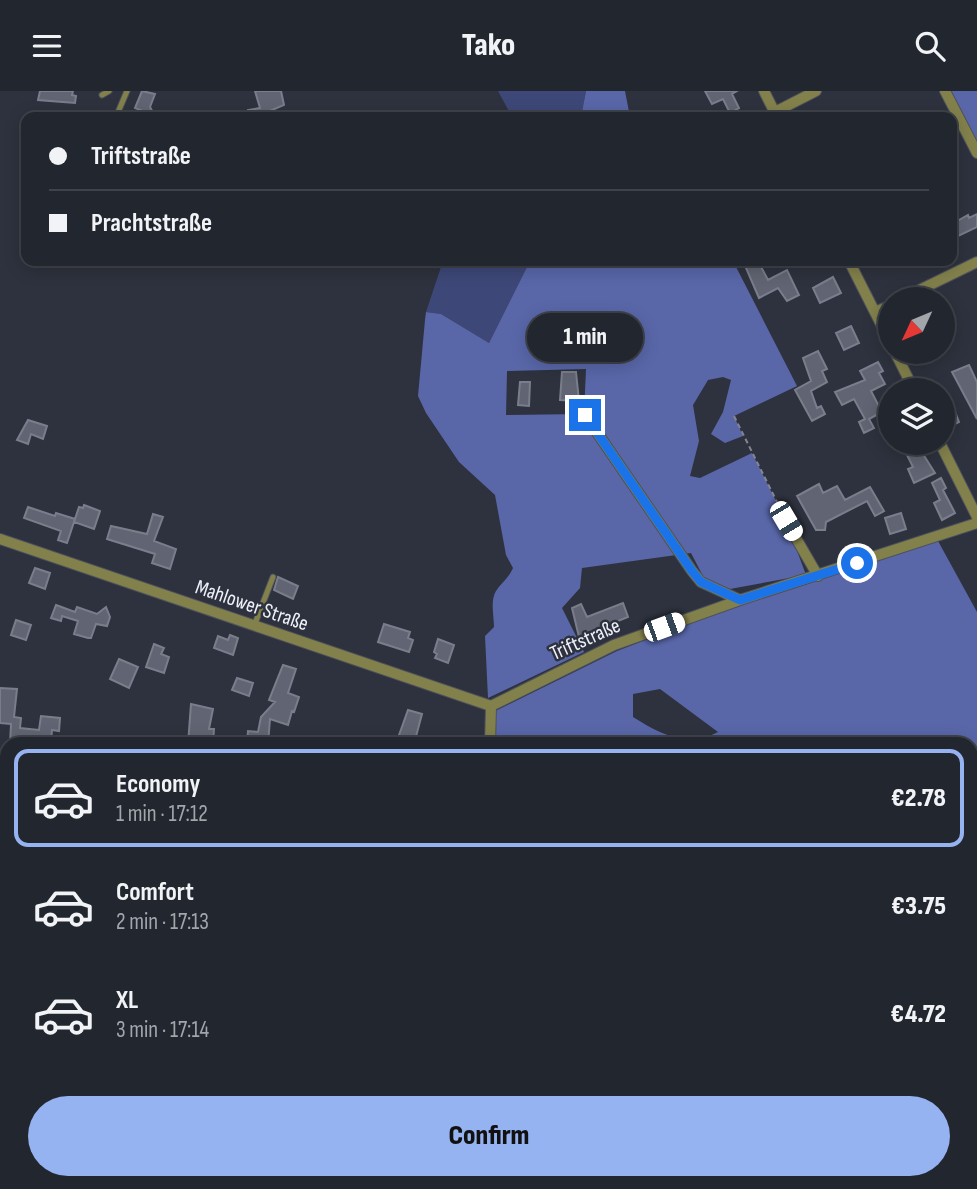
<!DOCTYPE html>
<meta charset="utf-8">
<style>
body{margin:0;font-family:"Sofia Sans Condensed",sans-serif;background:#2a2e36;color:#f1f3f6;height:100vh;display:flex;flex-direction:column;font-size:26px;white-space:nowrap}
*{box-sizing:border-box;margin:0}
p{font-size:23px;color:#a2a5aa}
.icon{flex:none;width:38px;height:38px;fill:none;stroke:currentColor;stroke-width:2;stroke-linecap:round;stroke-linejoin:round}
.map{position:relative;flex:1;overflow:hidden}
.side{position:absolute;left:0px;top:646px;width:978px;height:453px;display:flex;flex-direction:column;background:#22262e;border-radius:21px 21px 0 0;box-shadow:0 4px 18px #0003,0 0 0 2px #3f434a}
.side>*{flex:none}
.top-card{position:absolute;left:21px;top:21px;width:936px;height:154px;border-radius:14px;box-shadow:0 4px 18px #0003,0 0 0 2px #3f434a;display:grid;align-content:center;height:154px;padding:0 28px;background:#22262e}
.needle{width:46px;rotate:226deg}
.fabs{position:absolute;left:878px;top:196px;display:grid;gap:14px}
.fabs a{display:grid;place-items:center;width:77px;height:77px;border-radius:50%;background:#22262e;box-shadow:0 4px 18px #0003,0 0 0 2px #3f434a;font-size:35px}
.end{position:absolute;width:32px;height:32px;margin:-16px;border:9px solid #1a73e8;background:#fff;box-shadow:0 0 0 4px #fff}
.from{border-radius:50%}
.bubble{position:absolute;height:49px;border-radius:24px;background:#22262e;box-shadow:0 4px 18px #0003,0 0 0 2px #3f434a;font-size:23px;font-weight:800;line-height:49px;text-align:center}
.car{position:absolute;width:21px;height:42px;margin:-21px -10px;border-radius:9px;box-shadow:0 0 5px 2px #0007;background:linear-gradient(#fff 24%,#345 0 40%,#fff 0 76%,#345 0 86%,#fff 0)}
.top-card b{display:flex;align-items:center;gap:24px;height:66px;font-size:26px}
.top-card b+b{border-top:2px solid #3f434a}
.top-card i{width:18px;height:18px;background:#f1f3f6}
ul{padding:12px 0 0;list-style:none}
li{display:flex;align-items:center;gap:21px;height:98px;margin:0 14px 10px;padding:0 14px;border:4px solid transparent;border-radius:14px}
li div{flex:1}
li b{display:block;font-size:26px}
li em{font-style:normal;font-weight:800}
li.current{border-color:#95b2f1}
li>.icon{width:63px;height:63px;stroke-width:1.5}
.button{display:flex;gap:14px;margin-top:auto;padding:14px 28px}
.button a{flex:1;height:80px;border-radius:42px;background:#95b2f1;color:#111;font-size:28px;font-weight:800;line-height:80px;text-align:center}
header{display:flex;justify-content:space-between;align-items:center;height:91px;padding:0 28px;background:#22262e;font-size:32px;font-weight:800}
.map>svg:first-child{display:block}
.green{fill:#3e4878}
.forest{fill:#5967a9;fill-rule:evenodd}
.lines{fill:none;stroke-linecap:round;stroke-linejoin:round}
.stream{stroke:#6f7fc2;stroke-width:2.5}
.building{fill:#616472;stroke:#7a7e8c;stroke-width:2}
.service-casing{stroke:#4d515c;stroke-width:7}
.minor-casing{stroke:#4d515c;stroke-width:12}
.path{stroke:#838690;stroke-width:2;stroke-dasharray:5 3.5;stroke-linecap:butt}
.service{stroke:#83814b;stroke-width:5}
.minor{stroke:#83814b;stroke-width:10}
.rail{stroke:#8d909a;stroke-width:2.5;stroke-dasharray:12 12;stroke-linecap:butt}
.route{stroke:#1a73e8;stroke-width:9}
.labels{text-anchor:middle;stroke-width:5;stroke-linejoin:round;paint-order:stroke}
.street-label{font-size:21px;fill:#eff1f9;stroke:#2e323e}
</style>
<header><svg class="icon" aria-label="menu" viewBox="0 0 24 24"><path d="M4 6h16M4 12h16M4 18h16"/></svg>Tako<svg class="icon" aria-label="search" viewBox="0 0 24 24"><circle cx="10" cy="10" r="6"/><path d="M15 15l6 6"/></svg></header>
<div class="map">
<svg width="977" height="1098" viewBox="0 0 977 1098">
<rect width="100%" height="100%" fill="#2e323e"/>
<path class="green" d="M498,0H586L581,26H512Z
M443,170H530L489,252L441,223L426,221Z
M0,870H7V1061L0,1063Z"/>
<path class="forest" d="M586,0H625L630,26H581Z
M945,0H977V62Z
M530,170H733L797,295L734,325L743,345L725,352L711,343L723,321L731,289L723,286L708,289L693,314L699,350L690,385L700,387L752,362L786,430L806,484L730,498L705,489L691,462L582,477L580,497L562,517L584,561L488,607L485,545L494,536C494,525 490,510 496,500C501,492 509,487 513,477L506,464L495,404L459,371L426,322L418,305L425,229L426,221L441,223L489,252ZM586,278L584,323L506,324L507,280Z
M938,450L977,521V731L971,725V653H487V624L617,560L739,513ZM660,598L718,641C687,657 660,643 633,626V603Z"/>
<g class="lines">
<path class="stream" d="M381,1098L386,1092"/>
</g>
<path class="building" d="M40,0H73L72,4L76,5L75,12L38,9Z
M142,0L155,3L150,16L155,25L135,17Z
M255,0H281L284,14L265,22V26H249L248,19L260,17Z
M705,0H737L732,3L739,17L730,22L723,8L712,13Z
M977,123V136L952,148V133L968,124L969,127Z
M743,170H758L768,189L787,179L799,204L787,210L778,197L759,207Z
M833,186L841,202L820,212L813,197Z
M851,235L859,252L844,259L836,242Z
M818,260L827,278L822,280L827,291L811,300L817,317L821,315L825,323L812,330L795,299L811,290L803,267Z
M878,271L883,280L879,282L885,293L871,300L882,321L869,328L874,337L864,342L859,331L865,328L854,308L842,314L835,301L865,289L860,280Z
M969,274L977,291V328L952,281Z
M562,281H576L579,310L560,309Z
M520,291H530L529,315L518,314Z
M952,313L959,331L949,336L943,324V317Z
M28,329L47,335L43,348L31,343L28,353L17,349Z
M901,352H916L935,382L914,392L908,378L913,376Z
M941,387L946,397L943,399L955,422L942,429L934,412L940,409L932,392Z
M819,393L823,402L837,395L845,409L870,396L884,420L875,425L867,410L826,431L825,439H816L797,405Z
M84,414L100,420L94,438L74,431L79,416L83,417Z
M28,416L55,425L56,422L75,428L67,452L58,449L61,440L24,427Z
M901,422L906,438L890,443L885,427Z
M153,423L163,426L154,450L176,458L170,478L152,472L155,463L107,448L111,435L147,443Z
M35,477L50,482L45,498L29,492Z
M278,486L298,495L293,508L274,499Z
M623,512L628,526L579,546L572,517L581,513L587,526Z
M56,514L75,521L77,516L97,523L106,516L110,526L107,535L96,533L91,547H88L74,543L78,530L62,525L61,530L51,527Z
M16,529L31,534L26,549L11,544Z
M384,533L410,541L408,547L413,549L409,561L378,551Z
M230,544L238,547L233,564L214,557L218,545L228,549Z
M438,548L454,554L448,572L435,567L437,563L434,561Z
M154,553L164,557L161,563L169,566L164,582L146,576Z
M119,568L138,576L129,597L110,588Z
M283,574L296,578L288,602L299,606L294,621L292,620L288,634L270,628L268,653H247L248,640L258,641L261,626L275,611L269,609Z
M237,587L253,592L249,605L232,599Z
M0,597L17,598L14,626L21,627L20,637L39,639L41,625L60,627L59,640L52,639L51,650L27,647V653H10L11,633L0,632Z
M191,613L213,618L209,638H214L213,653H188Z
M408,619L422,623L414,653L398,647Z"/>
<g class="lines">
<defs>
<path id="service" d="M102,4L109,0
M116,26L127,0
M254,535L273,486"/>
<path id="minor" d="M764,0L777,26
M945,0L977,62
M775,21L816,0
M849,170L891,253
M901,208L977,171
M875,221L891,214
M895,261L914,299
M585,324L692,480L701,491L740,509
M940,352L977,426
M786,430L818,485
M0,448L491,615
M491,615L614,554L740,509L977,432
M490,653L491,615
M0,685L7,686
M971,725L977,731
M971,940L977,934
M717,1092L723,1098
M810,1098L816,1092"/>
</defs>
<use href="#service" class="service-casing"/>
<use href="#minor" class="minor-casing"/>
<path class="path" d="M734,325L782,421
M971,1058L977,1053
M971,1085L977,1086
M933,1092L940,1098"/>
<use href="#service" class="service"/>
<use href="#minor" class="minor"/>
<path class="rail" d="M971,973L977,968
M836,1098L842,1092"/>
</g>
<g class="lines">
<path class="route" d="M585,324L692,480L701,491L740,509L857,472"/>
</g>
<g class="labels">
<g class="street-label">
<text transform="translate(252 514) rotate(19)" y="7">Mahlower Straße</text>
<text transform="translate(585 548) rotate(-24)" y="7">Triftstraße</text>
</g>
</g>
</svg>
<div class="fabs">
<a><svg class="needle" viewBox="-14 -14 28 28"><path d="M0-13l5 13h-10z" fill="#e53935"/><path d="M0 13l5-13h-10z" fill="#a2a5aa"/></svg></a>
<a><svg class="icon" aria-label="layers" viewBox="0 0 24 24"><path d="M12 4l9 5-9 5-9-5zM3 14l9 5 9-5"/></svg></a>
</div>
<i class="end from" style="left:857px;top:472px"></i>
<i class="end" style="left:585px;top:324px"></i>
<div class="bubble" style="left:527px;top:222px;width:116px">1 min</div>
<i class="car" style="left:786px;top:430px;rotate:149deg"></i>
<i class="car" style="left:664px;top:536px;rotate:70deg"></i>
<div class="top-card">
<b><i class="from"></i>Triftstraße</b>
<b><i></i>Prachtstraße</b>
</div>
<section class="side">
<ul>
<li class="current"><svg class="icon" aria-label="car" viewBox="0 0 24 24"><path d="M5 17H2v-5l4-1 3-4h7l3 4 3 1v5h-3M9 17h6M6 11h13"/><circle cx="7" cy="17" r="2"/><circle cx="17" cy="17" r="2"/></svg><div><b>Economy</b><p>1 min · 17:12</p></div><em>€2.78</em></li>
<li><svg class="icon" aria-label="car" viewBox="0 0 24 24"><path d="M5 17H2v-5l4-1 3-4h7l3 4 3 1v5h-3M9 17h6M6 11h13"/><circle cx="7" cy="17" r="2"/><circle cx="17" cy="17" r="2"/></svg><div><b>Comfort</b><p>2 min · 17:13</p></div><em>€3.75</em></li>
<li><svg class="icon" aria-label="car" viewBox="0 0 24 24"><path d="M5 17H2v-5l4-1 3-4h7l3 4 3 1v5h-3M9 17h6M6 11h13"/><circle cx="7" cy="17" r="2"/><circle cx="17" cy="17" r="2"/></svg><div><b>XL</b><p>3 min · 17:14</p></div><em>€4.72</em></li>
</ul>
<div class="button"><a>Confirm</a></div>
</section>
</div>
